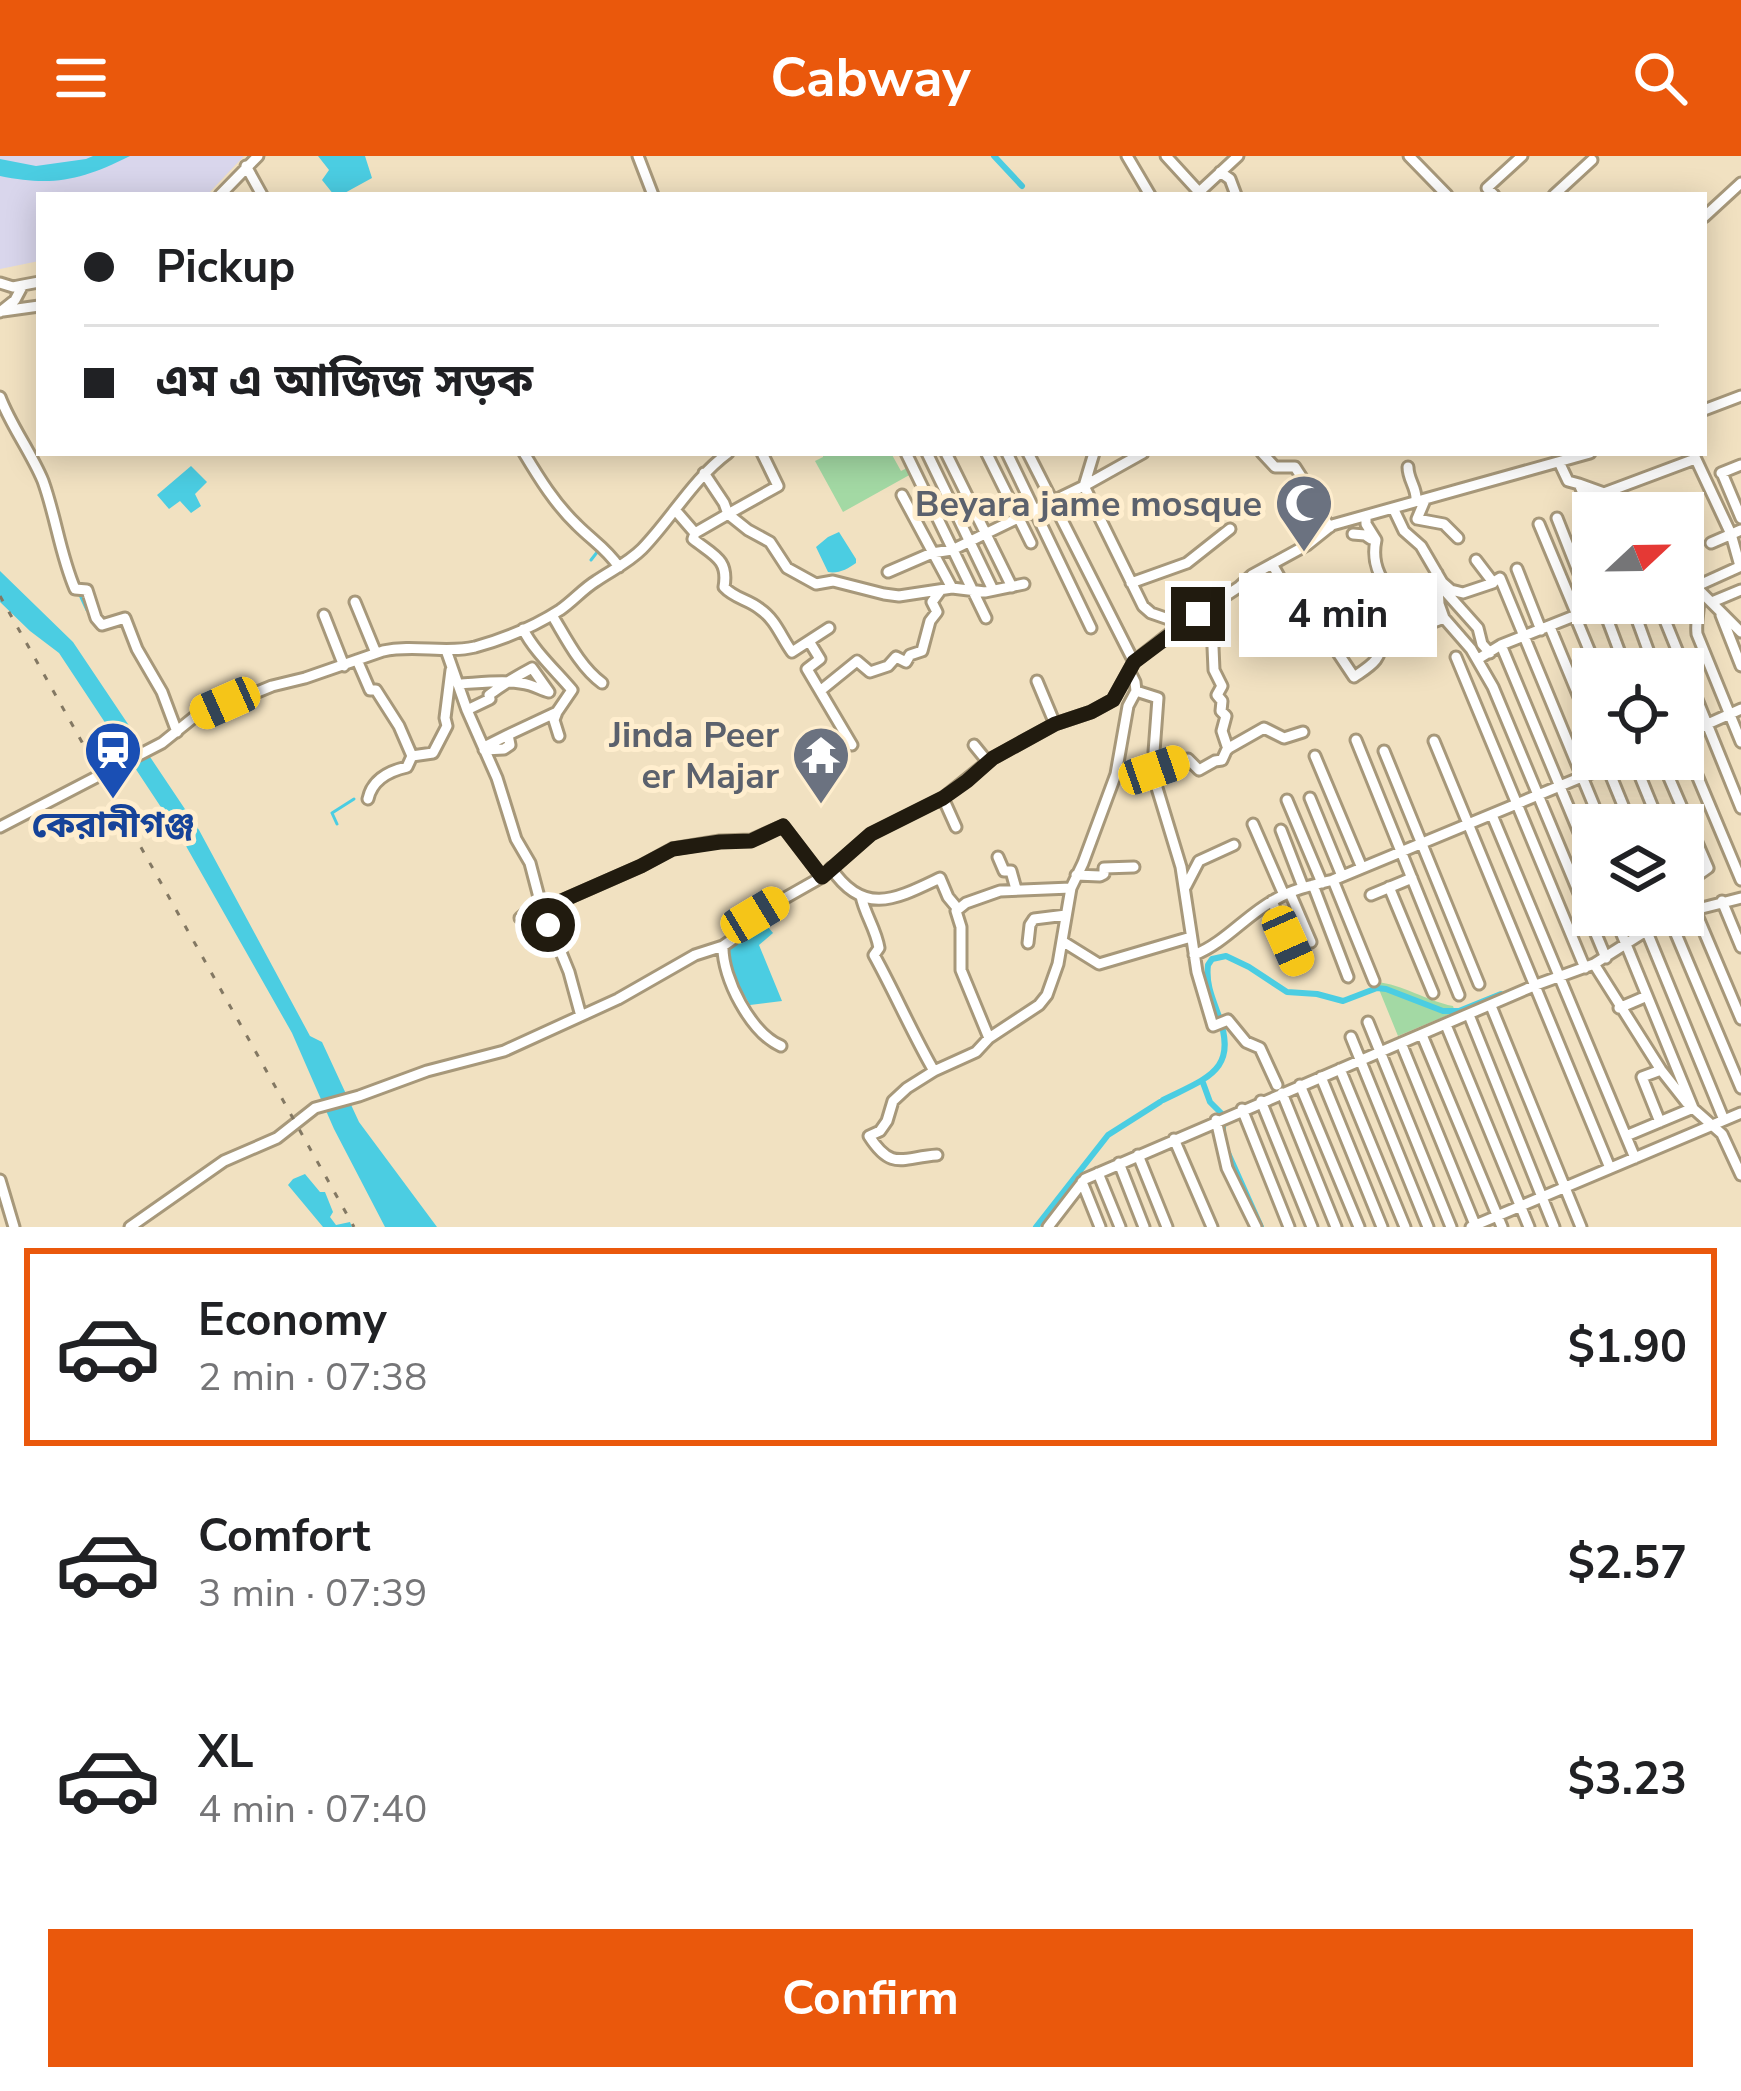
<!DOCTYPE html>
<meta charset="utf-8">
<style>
body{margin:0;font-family:"Nunito Sans","Noto Sans Bengali",sans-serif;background:#f2f2f2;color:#202124;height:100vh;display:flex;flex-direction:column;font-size:45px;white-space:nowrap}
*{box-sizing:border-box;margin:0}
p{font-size:39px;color:#757577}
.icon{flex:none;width:66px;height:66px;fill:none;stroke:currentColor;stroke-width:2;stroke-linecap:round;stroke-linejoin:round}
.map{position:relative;height:1071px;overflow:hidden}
.sheet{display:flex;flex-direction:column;background:#fff;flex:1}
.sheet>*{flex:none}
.guide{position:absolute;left:36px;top:36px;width:1671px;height:264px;border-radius:0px;box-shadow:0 6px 30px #0003;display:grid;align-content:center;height:264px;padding:0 48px;background:#fff}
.needle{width:78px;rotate:68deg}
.controls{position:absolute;left:1572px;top:336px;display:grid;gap:24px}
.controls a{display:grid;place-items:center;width:132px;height:132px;border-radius:0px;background:#fff;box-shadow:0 6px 30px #0003;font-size:60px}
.end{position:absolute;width:54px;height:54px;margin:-27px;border:15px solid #211b0f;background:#fff;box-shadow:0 0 0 6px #fff}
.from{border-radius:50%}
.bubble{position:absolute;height:84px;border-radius:0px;background:#fff;box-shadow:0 6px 30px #0003;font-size:39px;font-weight:700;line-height:84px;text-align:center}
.car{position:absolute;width:36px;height:72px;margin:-36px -18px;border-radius:15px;box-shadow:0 0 9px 3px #0007;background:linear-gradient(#f5c518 24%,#345 0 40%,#f5c518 0 76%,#345 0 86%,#f5c518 0)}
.guide b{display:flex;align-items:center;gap:42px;height:114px;font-size:45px}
.guide b+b{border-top:3px solid #e0e0e0}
.guide i{width:30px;height:30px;background:#202124}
ul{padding:21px 0 0;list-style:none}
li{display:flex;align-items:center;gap:36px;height:198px;margin:0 24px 18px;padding:0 24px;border:6px solid transparent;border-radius:0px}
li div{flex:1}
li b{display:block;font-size:45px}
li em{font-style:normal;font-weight:700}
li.active{border-color:#ea580c}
li>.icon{width:108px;height:108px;stroke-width:1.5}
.primary-button{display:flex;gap:24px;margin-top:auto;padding:24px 48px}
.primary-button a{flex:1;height:138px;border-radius:0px;background:#ea580c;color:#fff;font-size:48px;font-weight:700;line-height:138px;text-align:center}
header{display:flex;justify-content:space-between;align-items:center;height:156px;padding:0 48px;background:#ea580c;color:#fff;font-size:54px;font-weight:700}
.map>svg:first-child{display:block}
.education{fill:#d9d6ec}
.green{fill:#a3d9a4}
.water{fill:#4bcde2}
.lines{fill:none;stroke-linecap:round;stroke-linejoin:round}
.stream{stroke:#4bcde2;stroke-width:3}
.canal{stroke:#4bcde2;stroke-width:6}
.minor-casing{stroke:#a7987a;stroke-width:15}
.minor{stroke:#fff;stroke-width:9}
.rail{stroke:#837863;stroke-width:3;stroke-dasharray:6 12;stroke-linecap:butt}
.route{stroke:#211b0f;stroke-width:15}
.labels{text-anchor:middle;stroke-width:10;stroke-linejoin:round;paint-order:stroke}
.worship-label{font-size:36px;font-weight:bold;fill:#5b616d;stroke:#ffeece;text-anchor:end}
.transit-label{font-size:36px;font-weight:bold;fill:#164399;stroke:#ffeece}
</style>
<header><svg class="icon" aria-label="menu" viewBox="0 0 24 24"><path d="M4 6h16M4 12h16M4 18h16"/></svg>Cabway<svg class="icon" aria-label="search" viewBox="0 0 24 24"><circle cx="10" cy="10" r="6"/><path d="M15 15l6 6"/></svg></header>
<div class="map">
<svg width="1741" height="1071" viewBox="0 0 1741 1071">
<rect width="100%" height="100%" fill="#f1e1c1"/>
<path class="education" d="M0,0H244L207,39H39V105L0,113Z"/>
<path class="green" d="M823,297H891L901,315L909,311L913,317L843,356L815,305L823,301Z
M1376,826C1403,828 1426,845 1453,850L1455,856L1398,880Z"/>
<path class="water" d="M93,0H130C82,24 53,31 0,20V3L36,10L86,3Z
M318,0H365L372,22L341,39H334L322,24L329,14Z
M191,310L207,326L195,338L201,350L191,357L180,345L169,353L157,339Z
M839,376L856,403V407C848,413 838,418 828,416L816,391L828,381Z
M0,415L73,486L199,674L310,880L322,886L359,966L437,1071H385L334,973L292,877L182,683L59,497L30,475L0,446Z
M763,765L773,777L759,789L782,845L750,849L735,823L725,794Z
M305,1018L320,1036H325L333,1056L330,1061L336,1069L350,1066L352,1071H323L288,1029L293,1023Z"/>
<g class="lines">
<path class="stream" d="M32,308L51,367
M591,404L598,395
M75,436L80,439L87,454
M337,668L332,657L354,643"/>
<path class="canal" d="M994,0L1022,30
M1202,924L1210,946L1223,959V979
M1163,944C1209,921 1240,914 1217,855C1211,839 1206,826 1208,809L1212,803L1226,800L1249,811L1287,836L1317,838L1343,845L1377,832L1386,833L1443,855H1459L1501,838
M1228,997L1261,1071
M1036,1071L1108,979L1160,946"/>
<defs>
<path id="minor" d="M638,0L653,39
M1127,0L1150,39
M1166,0L1199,36
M1409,0L1447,39
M246,10L262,39
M1220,16L1230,23L1236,39
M220,39L258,0
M1196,39L1238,0
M1494,39L1487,32L1522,0
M1554,39L1592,4
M1704,61L1741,27
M0,127L13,131L23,129
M3,155L39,150
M0,156L15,144L23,129L39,126
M0,241C11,270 31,296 43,325C56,361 60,398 75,433L87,434L96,462L102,469L125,462L137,493L162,536L177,576
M1704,254L1741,240
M524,297C539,322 555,348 577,369C593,385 606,392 619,411
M762,297L778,330L728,358L748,374L770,386L787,412L816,428L833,425L884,438L899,440L952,432L985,436L1024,428
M906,297L986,462
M927,297L993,434
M946,297L1012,431
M1007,297L1091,472
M1028,297L1134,506
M1094,297L1084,330L1143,450L1151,457L1183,468
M1262,297L1275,311H1295L1304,325L1302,332L1330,371
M1693,297L1731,378L1740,410
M987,298L1031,387
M1559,306L1568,325L1579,328L1593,360
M1408,311C1408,324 1417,332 1416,344
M1721,317L1741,309
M1722,317L1741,362
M1579,328L1604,337L1612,357
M1604,337L1695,303
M902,339L952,432
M1425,344L1417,363L1444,368L1458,382
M1394,354L1404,375L1421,390L1442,426L1451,434L1463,437L1493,427
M676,355L695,377L693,383C713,399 729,403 724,431C735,443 748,443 760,453C776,464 781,481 792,496L829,472
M1366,360V368L1376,384C1367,426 1407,456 1444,462
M1557,362L1593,453
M1539,368L1577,459
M695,377L728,358L724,347L704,317
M1353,378L1365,379L1371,383
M1711,387L1741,374
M1476,404L1492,425
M1272,408L1297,452L1330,485L1354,521C1370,510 1383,504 1381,482H1391L1444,462
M1741,410L1697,430C1702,446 1695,461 1697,478L1741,586
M1517,413L1541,474
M888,416L932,397L952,394L1084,330L1143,297
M1437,417L1439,448L1444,462L1471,493L1493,531L1606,802
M1683,418L1741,476
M1131,427L1187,407L1230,373
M1490,428L1500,422L1602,669
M1444,434L1478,472L1482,488L1490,497
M355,446L376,497
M1712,446L1741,434
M1631,447L1655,513
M1658,447L1741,652
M1602,449L1626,513
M324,459L344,510
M552,459C566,482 580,511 602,527
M1721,459L1741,510
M1575,460L1597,513
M1550,471L1593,575
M523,473C533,494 556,515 572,534L557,556
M1381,482L1374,464L1383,447L1393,437
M809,485L820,503L807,513L852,589
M1501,489L1593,710
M1213,491L1214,514L1222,530L1217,539L1222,545L1221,555L1226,560L1222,575L1228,593
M446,494L467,554L497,622L516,683L530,707L540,745L569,816L581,860
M1456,501L1585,812
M1478,503L1501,489L1607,447
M357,504L370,534H376L399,570L412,600L407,611C389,615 372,624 368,643
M1037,525L1055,568
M459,528C480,527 510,523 530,529C537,531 543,535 549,536L532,512C517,520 502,529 489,539L490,543L467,554
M820,535L857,505L870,516L888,510L896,501L906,506L910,499L922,495L930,465L937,456L932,446L940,435
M1136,535L1158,542L1154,596L1157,632L1181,711L1197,816L1213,870L1228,864L1246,886L1260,892L1277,929
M508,579L486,590L484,594L504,593L510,589L508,579L557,556L554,564L559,580
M1683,579L1741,553
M1356,584L1459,839
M1434,585L1610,1012
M1683,586L1741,724
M974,589L987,605
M1384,595L1479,828
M412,600L433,597L447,570L445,562L451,514
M1315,600L1362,712
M1604,603L1631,669
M1633,603L1660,669
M1661,603L1708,712L1684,729
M1154,614L1188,603L1199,614L1215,605L1222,604L1227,593L1264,572L1284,582L1303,576
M943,642L956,671
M1310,642L1342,720
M1287,644L1322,727
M1492,659L1635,1002
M1253,668L1284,739
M0,671L162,587L193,562L272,530L305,522L383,495C414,488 445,498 475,491C504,483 535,470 560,454C573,445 583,433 596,425C612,414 628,407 642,393C672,362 693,323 728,297
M1281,674L1303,731
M998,701L1004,715H1011L1016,733
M831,712C864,761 896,743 940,722L948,741L958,753
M1076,719L1100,720L1104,718V712L1134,711
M1333,724L1374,825
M1683,726L1741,863
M1313,729L1348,821
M1186,730L1199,705L1234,689
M1389,731L1433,837
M1290,737L1311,786
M1371,739L1412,722
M861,740C865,759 876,773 879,792L874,799C895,837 912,877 934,915
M1272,745L1298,808
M1722,745L1741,791
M543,753L641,710L672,693L720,685L751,684L783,670L822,721
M1694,754L1741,742
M1614,759L1693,952L1626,980
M1640,759L1724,964
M1668,759L1741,932
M520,762L540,745
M1062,785L1099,808L1191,781
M1028,787L1030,769L1034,763L1066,759
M723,790C722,822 751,877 781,890
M1194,799C1225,787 1247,758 1276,743C1294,733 1313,729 1333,724L1625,603
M1594,808L1661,914L1687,947L1722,978L1741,1019
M1491,850L1581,1071
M1619,852L1647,840
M1469,859L1554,1071
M1368,866L1451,1071
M1446,869L1529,1071
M1422,879L1502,1071
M1351,881L1428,1071
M989,882L961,814V771L956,755L966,747L1000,735L1071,732
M1401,887L1476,1071
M1340,913L1405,1071
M1321,921L1382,1071
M1300,929L1359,1071
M1282,937L1336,1071
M1261,945L1312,1071
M1242,953L1289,1071
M1216,964L1227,1012L1256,1071
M1660,966L1642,921L1661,914
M1174,983L1212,1071
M937,999C903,1001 892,1016 869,980L880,975L887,965L893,945L907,932L934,915L976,896L989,882L1039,849L1047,839L1058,808L1071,732L1083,707L1116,618L1128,550L1136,535L1135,526L1130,516
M1138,999L1167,1071
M1119,1007L1144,1071
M1098,1017L1120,1071
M0,1024L14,1071
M1082,1026L1100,1071
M130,1071L224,1005L277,982L315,952L359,940L427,915L504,895L618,843L695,799L723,790L733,783L744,768L755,759L822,721L871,678L943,642L993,602L1055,568L1091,556L1113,544L1134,506L1140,501L1178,471L1239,431L1252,419L1307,389L1332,369L1590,297
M1048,1071L1085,1023L1536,829L1594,808L1646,775L1681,759
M1471,1071L1741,957"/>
</defs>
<use href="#minor" class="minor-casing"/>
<use href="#minor" class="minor"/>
<path class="rail" d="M0,440L354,1071"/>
</g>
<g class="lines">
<path class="route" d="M548,769L543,753L641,710L673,693L720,686L751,685L783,670L822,721L871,678L943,642L967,625L993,602L1055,568L1091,556L1113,544L1134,506L1198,458"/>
</g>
<defs>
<symbol id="mosque-pin" viewBox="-11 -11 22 30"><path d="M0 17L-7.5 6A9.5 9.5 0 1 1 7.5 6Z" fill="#6b7280" stroke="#ffeece"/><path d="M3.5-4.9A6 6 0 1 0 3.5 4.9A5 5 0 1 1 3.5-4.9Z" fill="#fff"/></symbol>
<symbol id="station-pin" viewBox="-11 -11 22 30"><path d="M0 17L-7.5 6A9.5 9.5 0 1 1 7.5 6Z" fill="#1a4fb4" stroke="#ffeece"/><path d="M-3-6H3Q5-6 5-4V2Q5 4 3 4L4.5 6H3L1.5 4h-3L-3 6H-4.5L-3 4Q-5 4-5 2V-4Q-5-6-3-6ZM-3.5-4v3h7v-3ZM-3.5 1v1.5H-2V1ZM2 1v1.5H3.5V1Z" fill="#fff"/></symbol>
<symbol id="temple-pin" viewBox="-11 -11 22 30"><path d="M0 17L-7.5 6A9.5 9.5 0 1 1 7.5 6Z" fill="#6b7280" stroke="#ffeece"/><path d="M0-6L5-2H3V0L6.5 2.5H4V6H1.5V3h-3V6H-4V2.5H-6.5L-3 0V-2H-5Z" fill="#fff"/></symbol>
</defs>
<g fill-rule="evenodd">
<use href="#mosque-pin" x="1271" y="314" width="66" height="90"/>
<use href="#station-pin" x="80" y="561" width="66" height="90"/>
<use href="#temple-pin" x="788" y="566" width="66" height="90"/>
</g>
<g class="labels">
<g class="worship-label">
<text x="1262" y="360">Beyara jame mosque</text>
<text x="779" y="591">Jinda Peer<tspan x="779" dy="41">er Majar</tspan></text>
</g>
<g class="transit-label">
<text x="113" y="681">কেরানীগঞ্জ</text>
</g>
</g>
</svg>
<div class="controls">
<a><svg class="needle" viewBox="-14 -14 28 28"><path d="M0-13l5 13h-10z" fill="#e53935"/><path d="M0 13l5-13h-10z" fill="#757577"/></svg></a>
<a><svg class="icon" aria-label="locate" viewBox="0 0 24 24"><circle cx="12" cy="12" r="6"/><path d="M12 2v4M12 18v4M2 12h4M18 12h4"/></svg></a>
<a><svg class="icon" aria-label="layers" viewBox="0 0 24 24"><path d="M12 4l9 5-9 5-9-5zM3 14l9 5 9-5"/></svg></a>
</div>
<i class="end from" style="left:548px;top:769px"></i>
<i class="end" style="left:1198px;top:458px"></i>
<div class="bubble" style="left:1239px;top:417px;width:198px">4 min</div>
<i class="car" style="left:225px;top:547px;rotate:246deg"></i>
<i class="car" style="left:1154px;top:614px;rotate:71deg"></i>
<i class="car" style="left:755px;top:759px;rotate:59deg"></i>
<i class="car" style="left:1288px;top:785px;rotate:156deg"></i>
<div class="guide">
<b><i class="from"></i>Pickup</b>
<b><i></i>এম এ আজিজ সড়ক</b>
</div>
</div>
<section class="sheet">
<ul>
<li class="active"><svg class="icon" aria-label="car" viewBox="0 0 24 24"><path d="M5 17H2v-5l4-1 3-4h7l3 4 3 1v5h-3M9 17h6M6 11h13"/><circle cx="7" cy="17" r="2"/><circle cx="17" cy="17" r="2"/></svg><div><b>Economy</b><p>2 min · 07:38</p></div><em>$1.90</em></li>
<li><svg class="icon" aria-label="car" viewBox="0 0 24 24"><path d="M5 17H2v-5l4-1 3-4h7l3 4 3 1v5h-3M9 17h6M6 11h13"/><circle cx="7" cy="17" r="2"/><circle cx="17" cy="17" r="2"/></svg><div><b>Comfort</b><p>3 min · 07:39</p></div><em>$2.57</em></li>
<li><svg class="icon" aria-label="car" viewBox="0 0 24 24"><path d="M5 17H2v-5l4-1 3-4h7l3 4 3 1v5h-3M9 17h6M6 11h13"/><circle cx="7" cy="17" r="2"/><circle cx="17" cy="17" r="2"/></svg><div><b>XL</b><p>4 min · 07:40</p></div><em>$3.23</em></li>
</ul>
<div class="primary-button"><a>Confirm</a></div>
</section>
